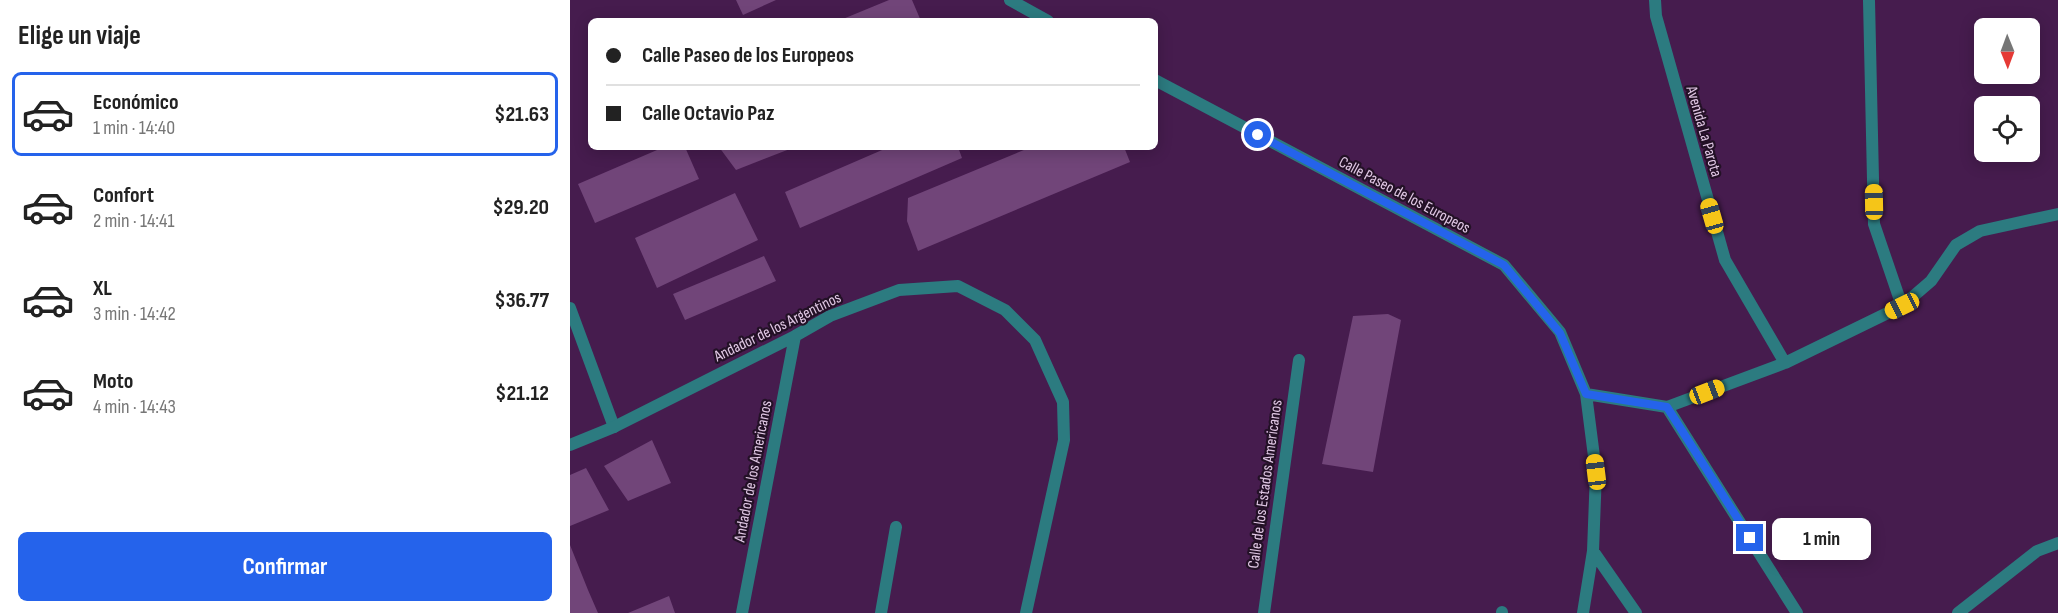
<!DOCTYPE html>
<html lang="es">
<meta charset="utf-8">
<style>
body{margin:0;font-family:"Sofia Sans Condensed",sans-serif;background:#f2f2f2;color:#222;height:100vh;display:flex;flex-direction:column;font-size:22px;white-space:nowrap}
*{box-sizing:border-box;margin:0}
p{font-size:20px;color:#767676}
.icon{flex:none;width:33px;height:33px;fill:none;stroke:currentColor;stroke-width:2;stroke-linecap:round;stroke-linejoin:round}
.map{position:relative;flex:1;overflow:hidden}
.details{display:flex;flex-direction:column;background:#fff;width:570px}
.details>*{flex:none}
.top-card{position:absolute;left:18px;top:18px;width:570px;height:132px;border-radius:9px;box-shadow:0 3px 15px #0003;display:grid;align-content:center;height:132px;padding:0 18px;background:#fff}
.needle{width:39px;rotate:179deg}
.controls{position:absolute;left:1404px;top:18px;display:grid;gap:12px}
.controls a{display:grid;place-items:center;width:66px;height:66px;border-radius:9px;background:#fff;box-shadow:0 3px 15px #0003;font-size:30px}
.end{position:absolute;width:27px;height:27px;margin:-14px;border:8px solid #2563eb;background:#fff;box-shadow:0 0 0 3px #fff}
.from{border-radius:50%}
.bubble{position:absolute;height:42px;border-radius:9px;background:#fff;box-shadow:0 3px 15px #0003;font-size:20px;font-weight:700;line-height:42px;text-align:center}
.car{position:absolute;width:18px;height:36px;margin:-18px -9px;border-radius:8px;box-shadow:0 0 4px 2px #0007;background:linear-gradient(#f5c518 24%,#345 0 40%,#f5c518 0 76%,#345 0 86%,#f5c518 0)}
.top-card b{display:flex;align-items:center;gap:21px;height:57px;font-size:22px}
.top-card b+b{border-top:2px solid #e0e0e0}
.top-card i{width:15px;height:15px;background:#222}
ul{padding:0;list-style:none}
li{display:flex;align-items:center;gap:18px;height:84px;margin:0 12px 9px;padding:0 6px;border:3px solid transparent;border-radius:9px}
li div{flex:1}
li b{display:block;font-size:22px}
li em{font-style:normal;font-weight:700}
li.on{border-color:#2563eb}
li>.icon{width:54px;height:54px;stroke-width:1.5}
h2{padding:0 18px;font-size:27px;line-height:72px}
.action{display:flex;gap:12px;margin-top:auto;padding:12px 18px}
.action a{flex:1;height:69px;border-radius:9px;background:#2563eb;color:#fff;font-size:24px;font-weight:700;line-height:69px;text-align:center}
main{display:flex;flex:1;min-height:0}
.map>svg:first-child{display:block}
.building{fill:#714579}
.lines{fill:none;stroke-linecap:round;stroke-linejoin:round}
.service{stroke:#2c7b80;stroke-width:12}
.pedestrian{stroke:#2c7b80;stroke-width:12}
.minor{stroke:#2c7b80;stroke-width:12}
.route{stroke:#2563eb;stroke-width:8}
.labels{text-anchor:middle;stroke-width:4.5;stroke-linejoin:round;paint-order:stroke}
.street-label{font-size:16px;fill:#e1c8e5;stroke:#231126}
</style>
<main>
<section class="details">
<h2>Elige un viaje</h2>
<ul>
<li class="on"><svg class="icon" aria-label="car" viewBox="0 0 24 24"><path d="M5 17H2v-5l4-1 3-4h7l3 4 3 1v5h-3M9 17h6M6 11h13"/><circle cx="7" cy="17" r="2"/><circle cx="17" cy="17" r="2"/></svg><div><b>Económico</b><p>1 min · 14:40</p></div><em>$21.63</em></li>
<li><svg class="icon" aria-label="car" viewBox="0 0 24 24"><path d="M5 17H2v-5l4-1 3-4h7l3 4 3 1v5h-3M9 17h6M6 11h13"/><circle cx="7" cy="17" r="2"/><circle cx="17" cy="17" r="2"/></svg><div><b>Confort</b><p>2 min · 14:41</p></div><em>$29.20</em></li>
<li><svg class="icon" aria-label="car" viewBox="0 0 24 24"><path d="M5 17H2v-5l4-1 3-4h7l3 4 3 1v5h-3M9 17h6M6 11h13"/><circle cx="7" cy="17" r="2"/><circle cx="17" cy="17" r="2"/></svg><div><b>XL</b><p>3 min · 14:42</p></div><em>$36.77</em></li>
<li><svg class="icon" aria-label="car" viewBox="0 0 24 24"><path d="M5 17H2v-5l4-1 3-4h7l3 4 3 1v5h-3M9 17h6M6 11h13"/><circle cx="7" cy="17" r="2"/><circle cx="17" cy="17" r="2"/></svg><div><b>Moto</b><p>4 min · 14:43</p></div><em>$21.12</em></li>
</ul>
<div class="action"><a>Confirmar</a></div>
</section>
<div class="map">
<svg width="1488" height="613" viewBox="0 0 1488 613">
<rect width="100%" height="100%" fill="#461c4e"/>
<path class="building" d="M166,0H206L173,15Z
M319,0H342L351,21H268Z
M94,147H115L129,179L25,223L8,184Z
M149,147H225L166,170Z
M319,147H388L392,158L230,228L215,192Z
M461,147H554L560,162L348,251L337,221L338,198Z
M165,193L188,240L87,288L65,238Z
M194,256L206,281L115,320L103,294Z
M818,314L831,320L803,472L752,464L783,316Z
M82,440L101,483L58,501L34,466Z
M16,468L39,510L0,526V475Z
M0,545L18,590L28,613H0Z
M99,596L105,613H58Z"/>
<g class="lines">
<path class="service" d="M0,308L44,427"/>
<path class="pedestrian" d="M311,613L326,527"/>
<path class="minor" d="M440,0L478,21
M1085,0L1086,16L1155,260L1215,363
M1299,1L1304,224L1332,306
M585,80L934,265L990,332L1016,394L1026,472L1023,551L1013,613
M1016,394L1097,407L1215,363L1332,306L1361,281L1386,245L1410,231L1488,214
M1097,407L1227,613
M0,445L44,427L225,336L260,316L329,290L388,286L435,310L465,340L493,402L494,440L456,613
M1023,551L1066,613
M172,613L225,336
M694,613L729,360
M932,613V612
M1388,613L1467,551L1488,543"/>
</g>
<g class="lines">
<path class="route" d="M688,135L934,265L990,333L1016,394L1097,407L1180,538"/>
</g>
<g class="labels">
<g class="street-label">
<text transform="translate(1135 131) rotate(74)" y="6">Avenida La Parota</text>
<text transform="translate(835 194) rotate(28)" y="6">Calle Paseo de los Europeos</text>
<text transform="translate(207 326) rotate(-26)" y="6">Andador de los Argentinos</text>
<text transform="translate(182 471) rotate(-79)" y="6">Andador de los Americanos</text>
<text transform="translate(694 484) rotate(-82)" y="6">Calle de los Estados Americanos</text>
</g>
</g>
</svg>
<div class="controls">
<a><svg class="needle" viewBox="-14 -14 28 28"><path d="M0-13l5 13h-10z" fill="#e53935"/><path d="M0 13l5-13h-10z" fill="#767676"/></svg></a>
<a><svg class="icon" aria-label="locate" viewBox="0 0 24 24"><circle cx="12" cy="12" r="6"/><path d="M12 2v4M12 18v4M2 12h4M18 12h4"/></svg></a>
</div>
<i class="end from" style="left:688px;top:135px"></i>
<i class="end" style="left:1180px;top:538px"></i>
<div class="bubble" style="left:1202px;top:518px;width:99px">1 min</div>
<i class="car" style="left:1304px;top:202px;rotate:359deg"></i>
<i class="car" style="left:1142px;top:216px;rotate:344deg"></i>
<i class="car" style="left:1332px;top:306px;rotate:244deg"></i>
<i class="car" style="left:1137px;top:392px;rotate:69deg"></i>
<i class="car" style="left:1026px;top:472px;rotate:353deg"></i>
<div class="top-card">
<b><i class="from"></i>Calle Paseo de los Europeos</b>
<b><i></i>Calle Octavio Paz</b>
</div>
</div>
</main>
